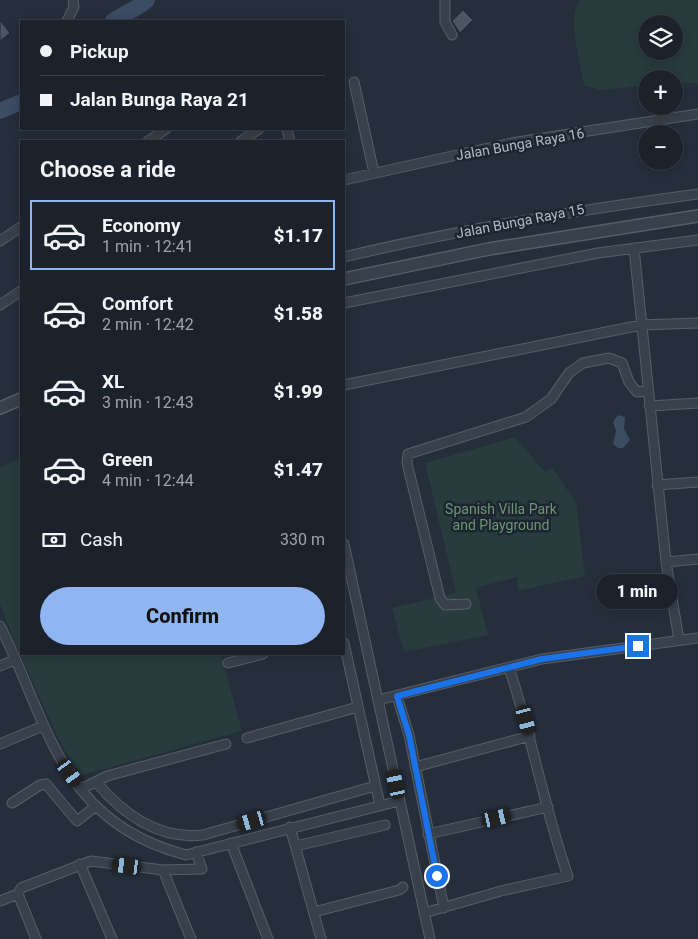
<!DOCTYPE html>
<meta charset="utf-8">
<style>
body{margin:0;font-family:Roboto,sans-serif;background:#292f38;color:#f1f3f6;height:100vh;display:flex;flex-direction:column;font-size:19px;white-space:nowrap}
*{box-sizing:border-box;margin:0}
p{font-size:16px;color:#a0a4a9}
.icon{flex:none;width:28px;height:28px;fill:none;stroke:currentColor;stroke-width:2;stroke-linecap:round;stroke-linejoin:round}
.map{position:relative;flex:1;overflow:hidden}
.details{position:absolute;left:20px;top:140px;width:325px;height:515px;display:flex;flex-direction:column;background:#1c222c;border-radius:0px;box-shadow:0 2px 12px #0003,0 0 0 1px #3a3f48}
.details>*{flex:none}
.banner{position:absolute;left:20px;top:20px;width:325px;height:110px;border-radius:0px;box-shadow:0 2px 12px #0003,0 0 0 1px #3a3f48;display:grid;align-content:center;height:110px;padding:0 20px;background:#1c222c}
.buttons{position:absolute;left:638px;top:15px;display:grid;gap:10px}
.buttons a{display:grid;place-items:center;width:45px;height:45px;border-radius:50%;background:#1c222c;box-shadow:0 2px 12px #0003,0 0 0 1px #3a3f48;font-size:25px}
.end{position:absolute;width:22px;height:22px;margin:-11px;border:6px solid #1a73e8;background:#fff;box-shadow:0 0 0 2px #fff}
.from{border-radius:50%}
.bubble{position:absolute;height:35px;border-radius:18px;background:#1c222c;box-shadow:0 2px 12px #0003,0 0 0 1px #3a3f48;font-size:16px;font-weight:800;line-height:35px;text-align:center}
.car{position:absolute;width:15px;height:30px;margin:-15px -8px;border-radius:6px;box-shadow:0 0 4px 1px #0007;background:linear-gradient(#222 24%,#8ab4d8 0 40%,#222 0 76%,#8ab4d8 0 86%,#222 0)}
.banner b{display:flex;align-items:center;gap:18px;height:48px;font-size:19px}
.banner b+b{border-top:1px solid #3a3f48}
.banner i{width:12px;height:12px;background:#f1f3f6}
ul{padding:0;list-style:none}
li{display:flex;align-items:center;gap:15px;height:70px;margin:0 10px 8px;padding:0 10px;border:2px solid transparent;border-radius:0px}
li div{flex:1}
li b{display:block;font-size:19px}
li em{font-style:normal;font-weight:800}
li.on{border-color:#8fb6f0}
li>.icon{width:45px;height:45px;stroke-width:1.5}
h2{padding:0 20px;font-size:22px;line-height:60px}
.pay{display:flex;align-items:center;gap:12px;height:55px;padding:0 20px;font-size:19px}
.pay p{margin-inline-start:auto}
.cta{display:flex;gap:10px;margin-top:auto;padding:10px 20px}
.cta a{flex:1;height:58px;border-radius:30px;background:#8fb6f0;color:#111;font-size:20px;font-weight:800;line-height:58px;text-align:center}
.map>svg:first-child{display:block}
.green{fill:#283b3d;fill-rule:evenodd}
.water{fill:#3b4c63}
.lines{fill:none;stroke-linecap:round;stroke-linejoin:round}
.river{stroke:#3b4c63;stroke-width:16}
.building{fill:#4b5563;stroke:#1f2732}
.minor-casing{stroke:#565e69;stroke-width:11}
.tertiary-casing{stroke:#565e69;stroke-width:14}
.minor{stroke:#38404b;stroke-width:9}
.tertiary{stroke:#38404b;stroke-width:11}
.route{stroke:#1a73e8;stroke-width:6}
.labels{text-anchor:middle;stroke-width:5;stroke-linejoin:round;paint-order:stroke}
.street-label{font-size:14px;fill:#b4bbc6;stroke:#1d2530}
.park-label{font-size:14px;fill:#6c9675;stroke:#1d2530}
</style>
<div class="map">
<svg width="698" height="939" viewBox="0 0 698 939">
<rect width="100%" height="100%" fill="#252e3b"/>
<path class="green" d="M580,0H698V83L674,84V79H646V86L600,90L584,85C580,64 567,16 580,0ZM646,24H674V51H646Z
M515,437L545,472L552,468L576,502L585,576L518,591L517,577L476,588L488,635L404,652L392,608L456,593L425,463Z
M20,459L21,654H221L242,731L79,776L59,740L14,641L0,604V467Z"/>
<path class="water" d="M618,415L625,417L624,429L630,440L623,448H618L613,444L616,431L613,422Z"/>
<g class="lines">
<path class="river" d="M113,21C124,13 138,9 147,0
M0,111L21,102"/>
</g>
<path class="building" d="M463,10L473,20L460,33L452,21Z
M0,20L10,33L0,41Z"/>
<g class="lines">
<defs>
<path id="minor" d="M445,0V22L452,35
M67,21L74,7L73,0
M354,82L374,173
M287,129L290,141
M148,141L166,129
M241,141L259,129
M344,180L511,143L698,114
M0,241L21,227
M634,248L666,562L679,640
M344,257C461,229 579,210 698,194
M344,303L598,253L698,240
M0,305L21,291
M344,385L641,325L698,323
M649,406L698,403
M657,485L698,482
M344,544L430,939
M666,562L698,559
M466,604L445,605L440,598L407,463L408,454L526,417L551,399L569,373L583,363L609,358L622,363L629,382L637,392L647,391
M0,626C50,726 60,822 186,855L399,801
M344,643L380,805
M228,663L263,654
M0,666L14,660
M397,696L409,735L444,908
M378,700L542,659L698,638
M247,738L358,707
M0,744L43,726
M415,767L530,736
M96,782C123,814 159,840 203,835L375,786
M81,789L107,776L226,744
M12,803L40,785L46,784L77,821L96,806
M290,827L321,939
M428,834L548,807
M231,843L268,939
M296,846L385,825
M80,864L112,939
M163,870L191,939
M18,894L21,888L91,861L163,870L202,869L196,852
M18,894L36,939
M0,901L18,894
M314,912L399,890L403,887
M424,913L501,891L568,876C544,808 532,736 509,668"/>
<path id="tertiary" d="M344,279L489,249L698,216
M0,408L21,399"/>
</defs>
<use href="#minor" class="minor-casing"/>
<use href="#tertiary" class="tertiary-casing"/>
<use href="#minor" class="minor"/>
<use href="#tertiary" class="tertiary"/>
</g>
<g class="lines">
<path class="route" d="M437,876L409,735L397,696L542,659L638,646"/>
</g>
<g class="labels">
<g class="street-label">
<text transform="translate(520 144) rotate(-10)" y="5">Jalan Bunga Raya 16</text>
<text transform="translate(520 221) rotate(-11)" y="5">Jalan Bunga Raya 15</text>
</g>
<g class="park-label">
<text x="501" y="514">Spanish Villa Park<tspan x="501" dy="16">and Playground</tspan></text>
</g>
</g>
</svg>
<div class="buttons">
<a><svg class="icon" aria-label="layers" viewBox="0 0 24 24"><path d="M12 4l9 5-9 5-9-5zM3 14l9 5 9-5"/></svg></a>
<a>+</a>
<a>−</a>
</div>
<i class="end from" style="left:437px;top:876px"></i>
<i class="end" style="left:638px;top:646px"></i>
<div class="bubble" style="left:596px;top:574px;width:82px">1 min</div>
<i class="car" style="left:526px;top:720px;rotate:165deg"></i>
<i class="car" style="left:70px;top:773px;rotate:144deg"></i>
<i class="car" style="left:396px;top:784px;rotate:348deg"></i>
<i class="car" style="left:497px;top:818px;rotate:77deg"></i>
<i class="car" style="left:252px;top:821px;rotate:254deg"></i>
<i class="car" style="left:127px;top:866px;rotate:277deg"></i>
<div class="banner">
<b><i class="from"></i>Pickup</b>
<b><i></i>Jalan Bunga Raya 21</b>
</div>
<section class="details">
<h2>Choose a ride</h2>
<ul>
<li class="on"><svg class="icon" aria-label="car" viewBox="0 0 24 24"><path d="M5 17H2v-5l4-1 3-4h7l3 4 3 1v5h-3M9 17h6M6 11h13"/><circle cx="7" cy="17" r="2"/><circle cx="17" cy="17" r="2"/></svg><div><b>Economy</b><p>1 min · 12:41</p></div><em>$1.17</em></li>
<li><svg class="icon" aria-label="car" viewBox="0 0 24 24"><path d="M5 17H2v-5l4-1 3-4h7l3 4 3 1v5h-3M9 17h6M6 11h13"/><circle cx="7" cy="17" r="2"/><circle cx="17" cy="17" r="2"/></svg><div><b>Comfort</b><p>2 min · 12:42</p></div><em>$1.58</em></li>
<li><svg class="icon" aria-label="car" viewBox="0 0 24 24"><path d="M5 17H2v-5l4-1 3-4h7l3 4 3 1v5h-3M9 17h6M6 11h13"/><circle cx="7" cy="17" r="2"/><circle cx="17" cy="17" r="2"/></svg><div><b>XL</b><p>3 min · 12:43</p></div><em>$1.99</em></li>
<li><svg class="icon" aria-label="car" viewBox="0 0 24 24"><path d="M5 17H2v-5l4-1 3-4h7l3 4 3 1v5h-3M9 17h6M6 11h13"/><circle cx="7" cy="17" r="2"/><circle cx="17" cy="17" r="2"/></svg><div><b>Green</b><p>4 min · 12:44</p></div><em>$1.47</em></li>
</ul>
<div class="pay"><svg class="icon" aria-label="cash" viewBox="0 0 24 24"><path d="M3 7h18v10H3z"/><circle cx="12" cy="12" r="2"/></svg>Cash<p>330 m</p></div>
<div class="cta"><a>Confirm</a></div>
</section>
</div>
